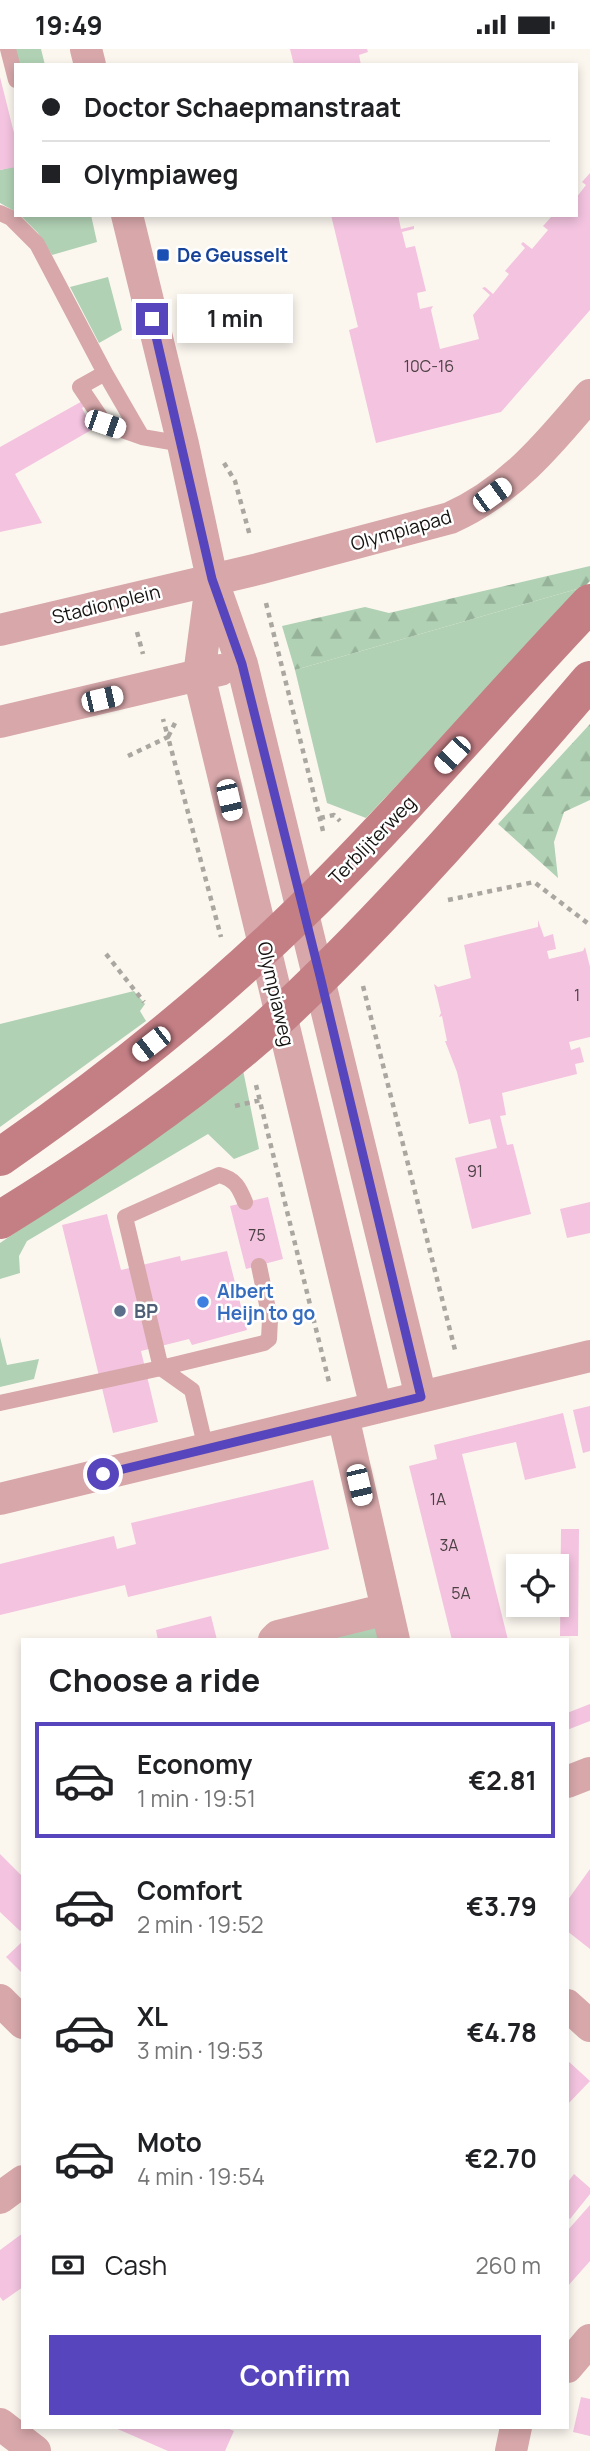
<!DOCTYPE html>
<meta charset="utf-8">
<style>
body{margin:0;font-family:Manrope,sans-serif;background:#f2f2f2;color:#202124;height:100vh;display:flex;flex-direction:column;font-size:26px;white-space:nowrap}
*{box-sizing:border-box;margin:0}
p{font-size:23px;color:#757577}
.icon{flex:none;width:38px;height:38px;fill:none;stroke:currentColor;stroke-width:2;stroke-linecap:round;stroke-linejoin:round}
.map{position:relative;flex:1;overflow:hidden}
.drawer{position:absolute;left:21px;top:1589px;width:548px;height:791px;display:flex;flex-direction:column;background:#fff;border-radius:0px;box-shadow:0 4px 10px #0003}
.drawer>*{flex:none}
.top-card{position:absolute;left:14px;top:14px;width:564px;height:154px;border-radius:0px;box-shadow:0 4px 10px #0003;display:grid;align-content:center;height:154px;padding:0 28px;background:#fff}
.fabs{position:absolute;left:506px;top:1505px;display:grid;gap:14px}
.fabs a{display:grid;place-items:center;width:63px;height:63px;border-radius:0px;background:#fff;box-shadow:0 4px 10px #0003;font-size:35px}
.end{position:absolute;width:32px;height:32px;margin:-16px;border:9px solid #5645bd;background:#fff;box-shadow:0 0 0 4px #fff}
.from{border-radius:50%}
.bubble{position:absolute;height:49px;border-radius:0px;background:#fff;box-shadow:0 4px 10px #0003;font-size:23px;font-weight:700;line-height:49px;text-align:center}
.car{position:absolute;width:21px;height:42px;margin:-21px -10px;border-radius:9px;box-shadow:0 0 5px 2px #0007;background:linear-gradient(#fff 24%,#345 0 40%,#fff 0 76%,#345 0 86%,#fff 0)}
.top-card b{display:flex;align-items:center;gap:24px;height:66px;font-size:26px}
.top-card b+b{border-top:2px solid #e0e0e0}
.top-card i{width:18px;height:18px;background:#202124}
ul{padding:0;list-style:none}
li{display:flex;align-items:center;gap:21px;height:116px;margin:0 14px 10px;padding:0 14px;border:4px solid transparent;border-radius:0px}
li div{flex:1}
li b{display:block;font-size:26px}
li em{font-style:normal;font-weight:700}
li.on{border-color:#5645bd}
li>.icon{width:63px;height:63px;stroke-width:1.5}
h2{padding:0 28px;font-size:32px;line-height:84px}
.pay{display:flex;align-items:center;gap:18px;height:77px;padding:0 28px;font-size:26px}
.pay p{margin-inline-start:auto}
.primary-button{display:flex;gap:14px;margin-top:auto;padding:14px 28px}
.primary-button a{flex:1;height:80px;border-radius:0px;background:#5645bd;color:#fff;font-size:28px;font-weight:700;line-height:80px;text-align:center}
.status{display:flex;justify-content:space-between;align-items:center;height:49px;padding:0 35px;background:#fff;direction:ltr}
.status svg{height:19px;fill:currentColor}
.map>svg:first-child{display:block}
.green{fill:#b0d1b4}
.forest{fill:url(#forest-firs)}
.building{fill:#f3c3df}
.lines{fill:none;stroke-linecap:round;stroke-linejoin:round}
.path{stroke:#aaa7a1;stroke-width:4.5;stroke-dasharray:5 5;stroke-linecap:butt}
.lane{stroke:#d7a7aa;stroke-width:16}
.street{stroke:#d7a7aa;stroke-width:32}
.secondary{stroke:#c47f85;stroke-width:38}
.route{stroke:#5645bd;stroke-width:9}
.transit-dot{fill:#1a4fb4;stroke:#fff;stroke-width:2.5}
.shop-dot{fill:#3f7fe0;stroke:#fff;stroke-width:2.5}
.service-dot{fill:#5c6f8a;stroke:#fff;stroke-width:2.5}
.labels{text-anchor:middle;stroke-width:5;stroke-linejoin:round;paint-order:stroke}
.number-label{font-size:16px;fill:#4c4044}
.transit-label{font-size:19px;font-weight:bold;fill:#164399;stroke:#fff;text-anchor:start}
.street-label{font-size:19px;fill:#151411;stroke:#fff}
.shop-label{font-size:19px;font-weight:bold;fill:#366cbe;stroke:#fff;text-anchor:start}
.service-label{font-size:19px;font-weight:bold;fill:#4e5e75;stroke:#fff;text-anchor:start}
</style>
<div class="status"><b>19:49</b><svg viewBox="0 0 49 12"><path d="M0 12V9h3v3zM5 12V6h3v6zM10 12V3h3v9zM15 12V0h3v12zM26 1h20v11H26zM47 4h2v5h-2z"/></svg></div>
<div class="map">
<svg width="590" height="2402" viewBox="0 0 590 2402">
<defs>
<pattern id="forest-firs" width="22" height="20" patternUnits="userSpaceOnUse" patternTransform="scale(1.75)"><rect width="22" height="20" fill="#b0d1b4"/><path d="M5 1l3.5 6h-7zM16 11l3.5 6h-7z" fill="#96b39a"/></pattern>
</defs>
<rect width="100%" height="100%" fill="#fbf7ef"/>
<path class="green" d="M12,0H41L45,16H16Z
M16,117V163L0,154V121Z
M20,166H91L97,193L52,206L38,184Z
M108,228L122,281L99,294L70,238Z
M584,538L366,769L327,754L295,621Z
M134,942L145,955L140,962L146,972L0,1078V975Z
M243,1021L259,1100L234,1110L208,1085L27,1192L19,1207L20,1224L0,1230V1194L168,1081Z
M0,1288L7,1316L39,1310L34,1330L0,1338Z
M381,1570L386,1591H292Z"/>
<path class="forest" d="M590,517V532L584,538L295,621L282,577L365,558L389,564Z
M590,675V751L564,763L554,793L558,829L498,775Z"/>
<path class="building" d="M290,0H367L368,3L359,6L361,16H294Z
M0,28L16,92V118L0,121Z
M590,124V261L501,363L376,394L349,281L358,278L331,166H398L401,180L414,177V180L402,183L406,199L415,197L426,242L417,244L420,260L433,257L431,261L440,300L479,290L473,266L490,246L482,239L485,238L493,245L509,225L505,222L525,199L521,195L523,193L532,200L548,181L543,177L553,166H576V149L586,136L582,133Z
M86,350L89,355L82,359L93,380L15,425L42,474L0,483V398Z
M538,871L544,888L553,885L556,900L547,902L549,910L583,902L585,898L590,918V988L569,993L571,1001L580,998L584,1013L575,1015L577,1025L502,1044L506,1066L500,1067L507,1096L513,1095L531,1165L472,1180L455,1109L497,1099L490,1070L469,1075L457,1023L445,992H447L442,967L439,968L441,964L434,935L438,938L471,929L464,896L538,878Z
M268,1148L283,1210L246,1220L230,1157Z
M590,1153V1184L567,1189L560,1160Z
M107,1165L121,1221L180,1207L181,1212L227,1202L247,1281L192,1296L189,1290L141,1302L158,1373L113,1384L62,1176Z
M590,1357V1402L583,1404L573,1361Z
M563,1364L576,1419L525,1431L516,1393L462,1405L508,1591H452L409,1417L437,1410L434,1396Z
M313,1431L329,1500L128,1548L125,1536L0,1566V1515L114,1487L117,1500L136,1495L131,1474Z
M561,1480H579L578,1587H560Z
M211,1567L217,1591H158L156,1581Z
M590,1655V1672L567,1681V1664Z
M0,1805L23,1828V1879L20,1882L0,1863Z
M590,1820V1900L567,1882V1852Z
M23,1892V1925L6,1908Z
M567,2011L590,2032L567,2056Z
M574,2125L590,2139V2145L570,2170L567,2167V2134Z
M590,2156V2212L567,2238V2182Z
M23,2184V2238L3,2252L0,2248V2201Z
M581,2348L590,2350V2387L573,2383Z
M113,2378H225L234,2382L225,2402H168Z"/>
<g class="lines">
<path class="path" d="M224,414L235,432L250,487
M266,554L324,786
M137,583L143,605
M175,674L168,688L221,888
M128,707L168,688L163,670
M320,769L334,766L340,772
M448,851L534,833L590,876
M106,905L144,953
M363,937L456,1305
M256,1036L330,1337
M235,1057L261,1051"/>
<path class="lane" d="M8,0L16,31
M0,164L11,169L37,195L105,324L142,388
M105,324L80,338L105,375L142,388L183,395
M245,1153C239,1138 235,1130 219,1126L125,1168L161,1319L264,1294L269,1290L270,1270L259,1217
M0,1354L161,1319L192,1341L206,1400"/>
<path class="street" d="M86,0L90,16
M127,166L183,395L212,530L242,615L421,1348
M211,535L199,626L376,1359
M0,581L258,520L450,469C509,443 549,395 590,346
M0,673L220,621
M343,1367L394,1591
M0,1450L590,1307
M274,1591L278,1587L387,1560
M567,1733L590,1724
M0,1951L23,1974
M567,1956L590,1977
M0,2149L23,2132
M567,2318L590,2291
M0,2375L35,2402
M511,2402L516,2378"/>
<path class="secondary" d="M0,1108C107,1034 211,951 304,860C404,762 494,655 590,554
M0,1171C95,1112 200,1041 282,965C393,861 491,746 590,631"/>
</g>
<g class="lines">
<path class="route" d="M103,1425L421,1348L320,927L242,615L212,530L152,270"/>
</g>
<rect class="transit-dot" x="156" y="199" width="14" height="14" rx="3.5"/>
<circle class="shop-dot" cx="203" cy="1253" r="7"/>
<circle class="service-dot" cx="120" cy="1262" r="7"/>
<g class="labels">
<g class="number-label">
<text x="429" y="323">10C-16</text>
<text x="577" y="952">1</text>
<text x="475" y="1128">91</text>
<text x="257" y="1192">75</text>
<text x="438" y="1456">1A</text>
<text x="449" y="1502">3A</text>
<text x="461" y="1550">5A</text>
</g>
<g class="transit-label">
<text x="177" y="213">De Geusselt</text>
</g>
<g class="street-label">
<text transform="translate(401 481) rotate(-16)" y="7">Olympiapad</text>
<text transform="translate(106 555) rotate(-14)" y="7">Stadionplein</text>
<text transform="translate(372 791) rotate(-46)" y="7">Terblijterweg</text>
<text transform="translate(276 945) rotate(77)" y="7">Olympiaweg</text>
</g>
<g class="shop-label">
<text x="217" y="1249">Albert<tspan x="217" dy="22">Heijn to go</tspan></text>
</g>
<g class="service-label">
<text x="134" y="1269">BP</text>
</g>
</g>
</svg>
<div class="fabs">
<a><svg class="icon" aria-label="locate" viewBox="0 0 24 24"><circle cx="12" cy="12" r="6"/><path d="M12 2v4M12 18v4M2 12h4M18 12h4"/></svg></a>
</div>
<i class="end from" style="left:103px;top:1425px"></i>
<i class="end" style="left:152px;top:270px"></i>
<div class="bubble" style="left:177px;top:245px;width:116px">1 min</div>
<i class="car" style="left:105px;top:375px;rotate:109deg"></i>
<i class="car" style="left:492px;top:446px;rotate:54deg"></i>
<i class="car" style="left:102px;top:650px;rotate:77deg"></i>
<i class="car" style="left:452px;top:706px;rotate:223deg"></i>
<i class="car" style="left:229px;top:751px;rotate:167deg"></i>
<i class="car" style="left:151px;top:995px;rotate:232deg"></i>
<i class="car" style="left:359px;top:1436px;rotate:167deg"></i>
<div class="top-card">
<b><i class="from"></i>Doctor Schaepmanstraat</b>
<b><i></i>Olympiaweg</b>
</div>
<section class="drawer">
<h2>Choose a ride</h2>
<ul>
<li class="on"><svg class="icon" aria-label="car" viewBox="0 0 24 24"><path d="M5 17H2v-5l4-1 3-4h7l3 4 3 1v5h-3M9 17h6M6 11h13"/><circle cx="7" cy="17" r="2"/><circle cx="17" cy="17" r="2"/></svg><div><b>Economy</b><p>1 min · 19:51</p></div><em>€2.81</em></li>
<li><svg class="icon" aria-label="car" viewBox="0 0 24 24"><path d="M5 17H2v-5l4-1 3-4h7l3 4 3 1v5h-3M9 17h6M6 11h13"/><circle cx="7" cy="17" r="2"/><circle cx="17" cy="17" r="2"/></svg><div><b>Comfort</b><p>2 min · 19:52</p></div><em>€3.79</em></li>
<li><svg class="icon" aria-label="car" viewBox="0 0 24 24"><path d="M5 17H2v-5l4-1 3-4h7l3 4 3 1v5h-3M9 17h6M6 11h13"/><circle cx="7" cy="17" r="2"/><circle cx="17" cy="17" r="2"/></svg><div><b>XL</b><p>3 min · 19:53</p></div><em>€4.78</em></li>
<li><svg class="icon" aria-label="car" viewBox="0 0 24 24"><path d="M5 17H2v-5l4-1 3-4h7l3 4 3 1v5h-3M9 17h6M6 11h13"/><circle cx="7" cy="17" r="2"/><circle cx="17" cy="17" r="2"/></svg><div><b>Moto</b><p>4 min · 19:54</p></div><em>€2.70</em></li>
</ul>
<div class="pay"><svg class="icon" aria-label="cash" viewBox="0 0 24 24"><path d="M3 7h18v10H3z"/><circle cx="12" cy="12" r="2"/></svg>Cash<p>260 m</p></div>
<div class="primary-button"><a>Confirm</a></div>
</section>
</div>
